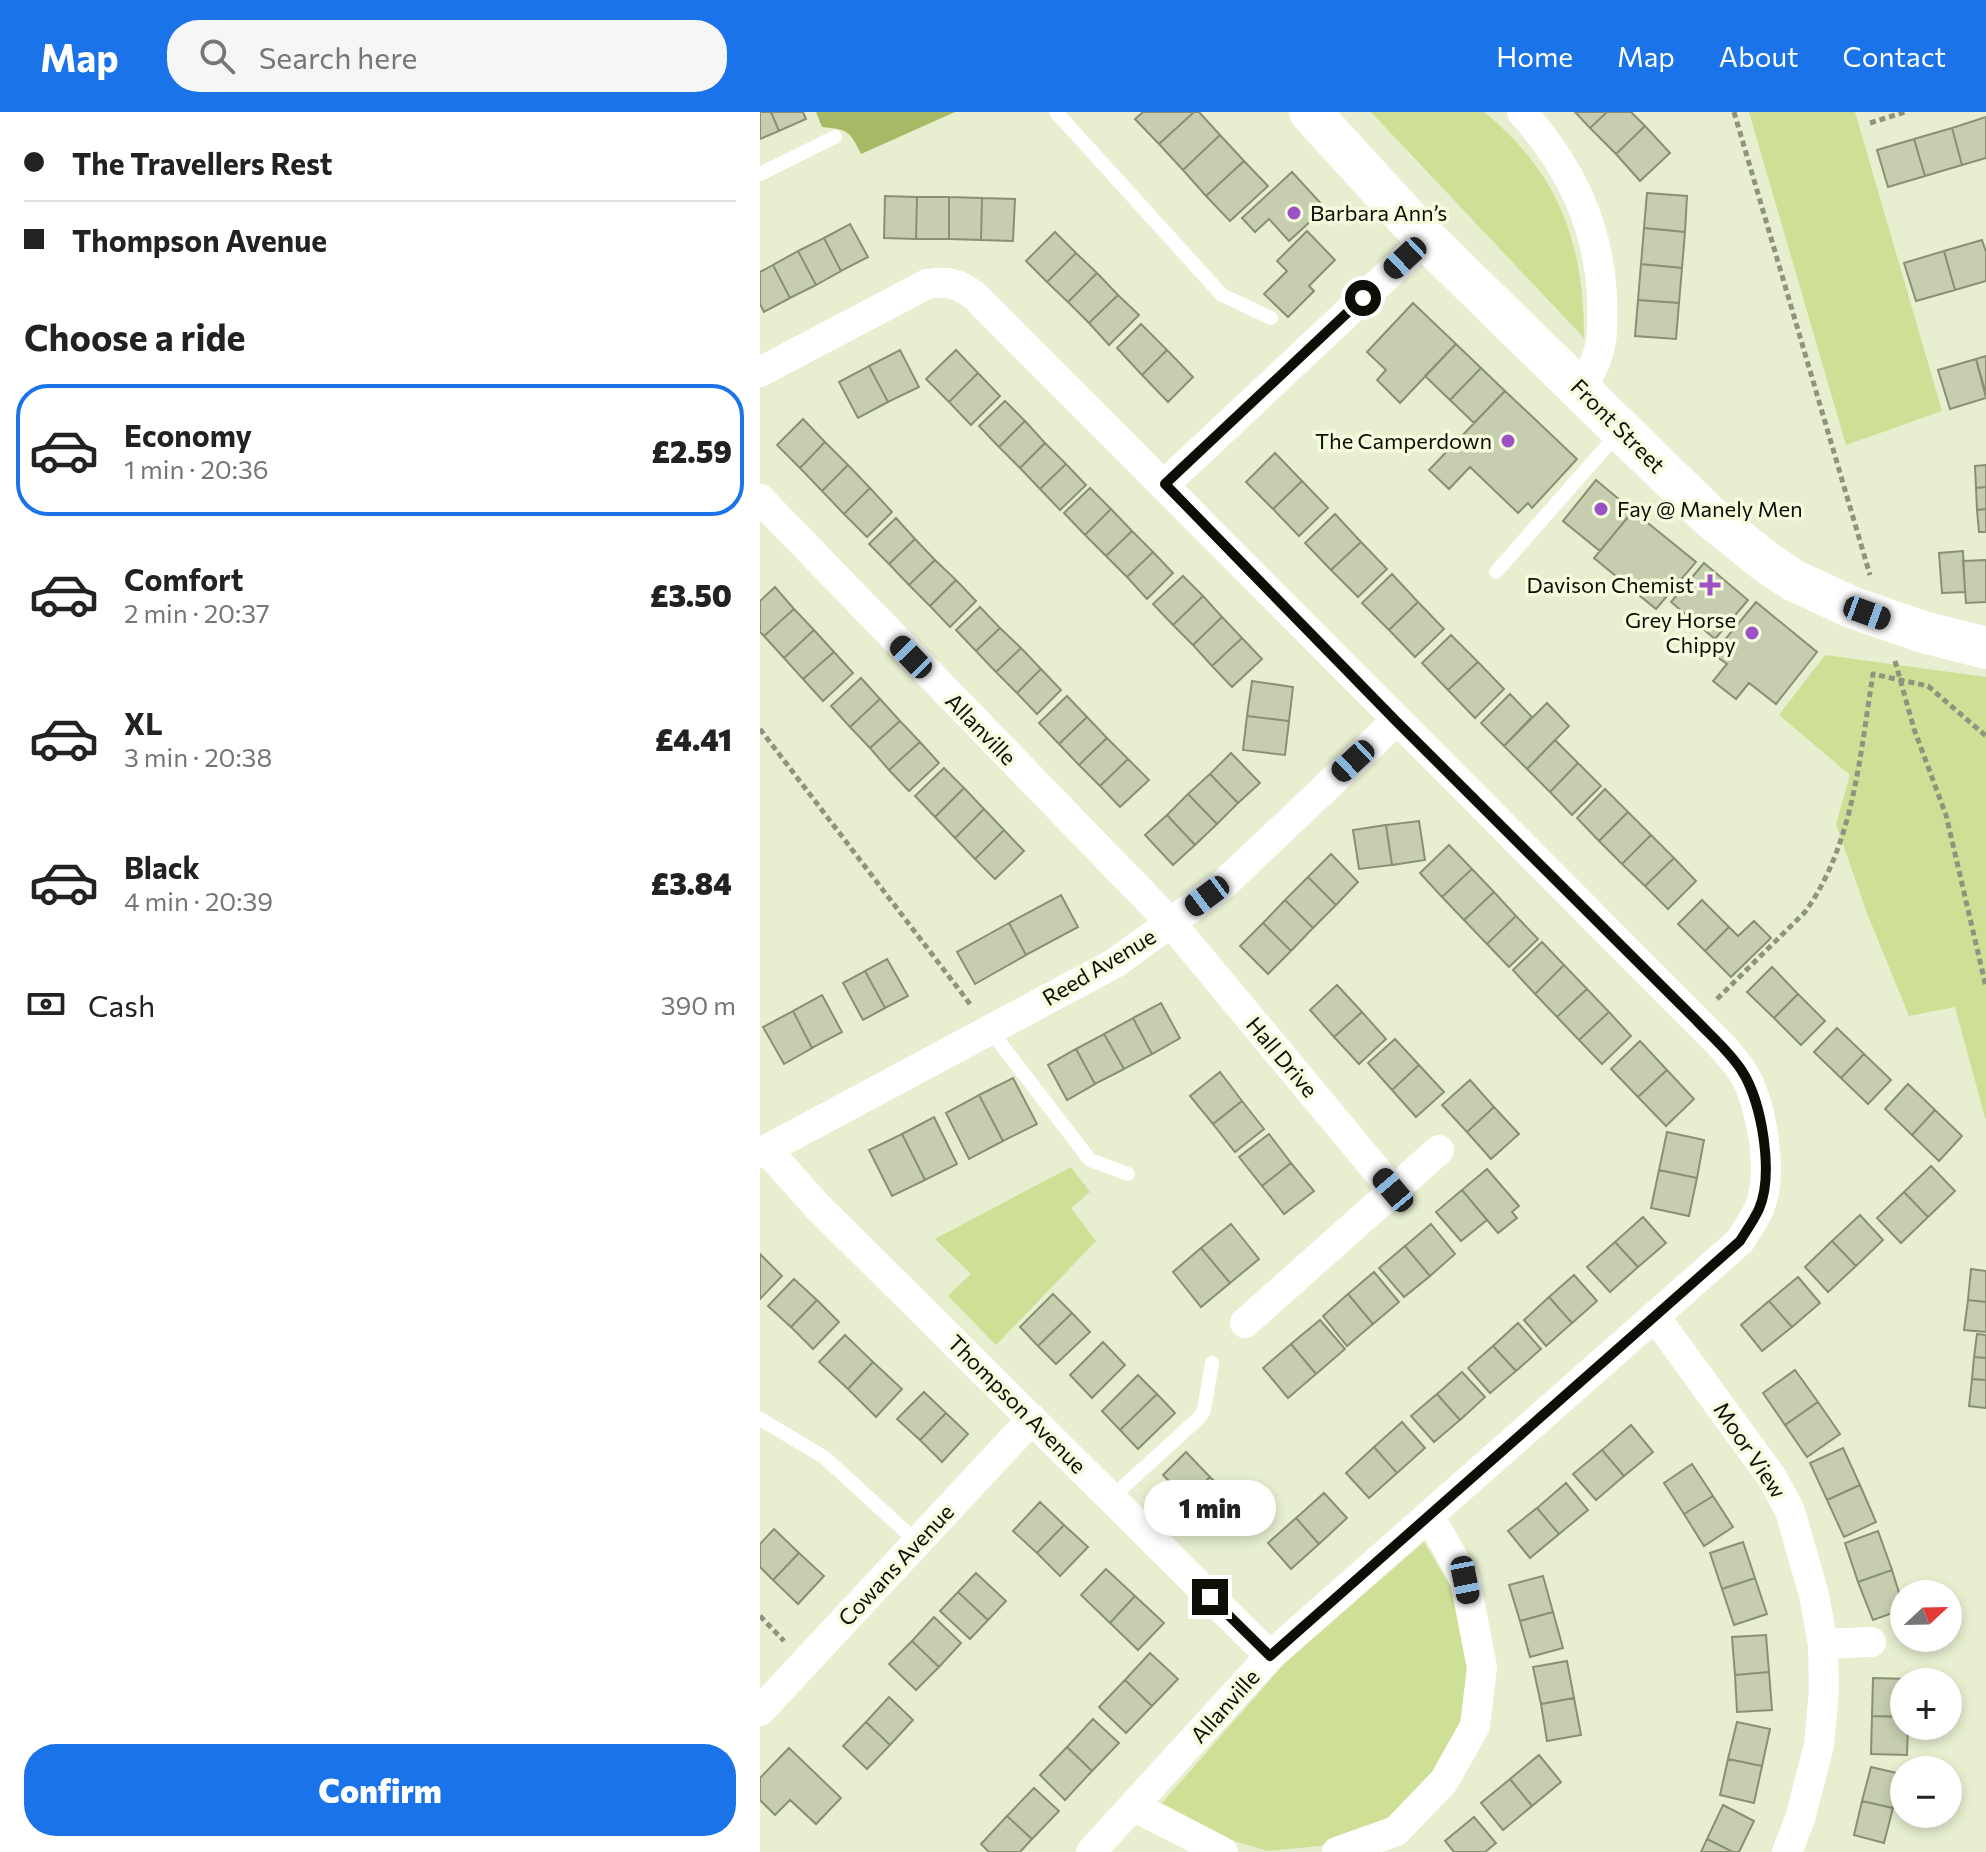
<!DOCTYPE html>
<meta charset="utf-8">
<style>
body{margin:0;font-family:Commissioner,sans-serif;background:#f6f6f6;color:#222;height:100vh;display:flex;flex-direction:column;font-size:30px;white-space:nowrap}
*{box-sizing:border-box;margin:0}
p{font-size:26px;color:#767676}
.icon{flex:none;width:44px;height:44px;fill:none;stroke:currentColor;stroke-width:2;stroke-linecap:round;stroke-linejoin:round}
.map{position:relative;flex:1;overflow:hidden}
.side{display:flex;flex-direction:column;background:#fff;width:760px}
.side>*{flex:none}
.hud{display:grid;align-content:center;height:176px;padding:0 24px;background:#fff}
.needle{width:52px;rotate:68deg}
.tools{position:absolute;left:1130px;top:1468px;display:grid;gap:16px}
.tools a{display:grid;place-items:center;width:72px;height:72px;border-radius:50%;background:#fff;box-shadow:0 4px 12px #0003;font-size:40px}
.end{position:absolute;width:36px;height:36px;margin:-18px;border:10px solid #0c0f05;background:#fff;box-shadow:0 0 0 4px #fff}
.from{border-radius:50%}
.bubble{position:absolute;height:56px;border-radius:28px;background:#fff;box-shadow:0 4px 12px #0003;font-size:26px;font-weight:800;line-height:56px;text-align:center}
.car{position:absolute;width:24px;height:48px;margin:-24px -12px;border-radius:10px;box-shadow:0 0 6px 2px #0007;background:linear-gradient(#222 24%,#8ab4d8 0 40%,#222 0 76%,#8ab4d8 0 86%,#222 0)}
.hud b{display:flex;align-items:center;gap:28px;height:76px;font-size:30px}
.hud b+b{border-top:2px solid #e0e0e0}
.hud i{width:20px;height:20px;background:#222}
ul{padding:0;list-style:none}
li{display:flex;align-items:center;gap:24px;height:132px;margin:0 16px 12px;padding:0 8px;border:4px solid transparent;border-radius:32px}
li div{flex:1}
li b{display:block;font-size:30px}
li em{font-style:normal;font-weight:800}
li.on{border-color:#1a73e8}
li>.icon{width:72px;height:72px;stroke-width:1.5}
h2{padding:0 24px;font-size:36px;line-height:96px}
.pay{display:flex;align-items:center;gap:20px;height:88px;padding:0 24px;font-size:30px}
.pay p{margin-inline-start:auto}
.primary-button{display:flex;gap:16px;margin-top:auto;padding:16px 24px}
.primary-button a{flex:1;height:92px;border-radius:32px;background:#1a73e8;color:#fff;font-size:32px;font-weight:800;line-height:92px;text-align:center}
header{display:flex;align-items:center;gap:48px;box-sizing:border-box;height:112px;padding:0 40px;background:#1a73e8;color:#fff}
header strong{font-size:38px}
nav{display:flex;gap:44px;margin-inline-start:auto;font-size:28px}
.search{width:560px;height:72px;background:#f6f6f6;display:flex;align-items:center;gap:20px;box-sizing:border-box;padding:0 28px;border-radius:32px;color:#767676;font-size:30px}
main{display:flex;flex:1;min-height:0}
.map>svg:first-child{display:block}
.green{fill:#cedf96}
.forest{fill:#a8b966}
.building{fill:#c6ceaf;stroke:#899073;stroke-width:2}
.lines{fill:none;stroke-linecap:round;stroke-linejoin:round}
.path{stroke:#8e947e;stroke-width:5;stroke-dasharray:6 4;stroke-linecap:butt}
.service{stroke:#fff;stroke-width:14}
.minor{stroke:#fff;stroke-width:30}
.secondary{stroke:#fff;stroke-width:42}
.route{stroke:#0c0f05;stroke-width:10}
.poi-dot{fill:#9c52c4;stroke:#f4fcdd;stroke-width:3}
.labels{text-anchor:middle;stroke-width:7;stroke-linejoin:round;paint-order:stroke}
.poi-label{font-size:22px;fill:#0c0f05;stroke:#f4fcdd;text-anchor:end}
.street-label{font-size:22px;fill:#0c0f05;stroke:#f4fcdd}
</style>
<header>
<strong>Map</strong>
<div class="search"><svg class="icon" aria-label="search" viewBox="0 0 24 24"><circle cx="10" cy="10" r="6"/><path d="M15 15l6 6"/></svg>Search here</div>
<nav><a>Home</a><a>Map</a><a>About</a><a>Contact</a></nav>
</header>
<main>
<section class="side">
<div class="hud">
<b><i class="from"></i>The Travellers Rest</b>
<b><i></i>Thompson Avenue</b>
</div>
<h2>Choose a ride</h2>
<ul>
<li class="on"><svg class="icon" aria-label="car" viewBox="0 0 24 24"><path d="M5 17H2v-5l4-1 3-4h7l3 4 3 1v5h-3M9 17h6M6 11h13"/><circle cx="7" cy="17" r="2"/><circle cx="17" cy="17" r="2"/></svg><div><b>Economy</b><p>1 min · 20:36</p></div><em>£2.59</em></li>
<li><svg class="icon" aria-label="car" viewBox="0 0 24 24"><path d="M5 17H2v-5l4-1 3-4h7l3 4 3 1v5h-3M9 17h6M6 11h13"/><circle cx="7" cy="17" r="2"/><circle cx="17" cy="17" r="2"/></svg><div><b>Comfort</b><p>2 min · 20:37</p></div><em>£3.50</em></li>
<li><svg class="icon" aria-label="car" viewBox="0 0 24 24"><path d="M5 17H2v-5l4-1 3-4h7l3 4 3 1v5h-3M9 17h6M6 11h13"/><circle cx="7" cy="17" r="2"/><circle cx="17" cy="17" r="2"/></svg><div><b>XL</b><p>3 min · 20:38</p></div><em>£4.41</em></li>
<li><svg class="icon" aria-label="car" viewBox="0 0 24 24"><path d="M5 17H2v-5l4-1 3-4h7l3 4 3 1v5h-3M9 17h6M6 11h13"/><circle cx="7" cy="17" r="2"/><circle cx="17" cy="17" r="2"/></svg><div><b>Black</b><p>4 min · 20:39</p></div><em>£3.84</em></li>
</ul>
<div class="pay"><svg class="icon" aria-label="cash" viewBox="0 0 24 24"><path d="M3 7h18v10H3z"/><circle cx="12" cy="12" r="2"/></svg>Cash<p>390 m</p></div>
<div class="primary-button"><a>Confirm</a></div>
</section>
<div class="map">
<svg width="1226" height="1740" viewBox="0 0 1226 1740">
<rect width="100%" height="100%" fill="#e7efd0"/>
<path class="green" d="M611,0H724C799,61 824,131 824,226Z
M989,0H1095L1182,299L1086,333Z
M1065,543L1226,565V1009L1195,895L1149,904L1107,801L1076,712L1090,663L1019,603Z
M311,1055L330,1080L311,1096L336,1129L236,1233L188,1184L211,1162L175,1127Z
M664,1430L692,1477L707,1558L703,1609L676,1660L629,1707L560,1734L508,1739L471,1728L402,1691L525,1551Z"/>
<path class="forest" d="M56,0H195L101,42C89,18 89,18 62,15Z"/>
<path class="building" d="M0,0H11L19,19L0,27Z
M11,0H43L46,7L19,19Z
M383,0H434L399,32L375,7Z
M434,0H439L460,23L423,58L399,32Z
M815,0H847L830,16Z
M847,0H871L885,14L856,42L830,16Z
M1226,5V46L1202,53L1192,16Z
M885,14L910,41L880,69L856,42Z
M1192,16L1202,53L1165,64L1154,27Z
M460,23L484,49L446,84L423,58Z
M1154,27L1165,64L1128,75L1117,38Z
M484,49L508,74L470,109L446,84Z
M532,60L565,96L529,129L509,107L495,120L482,106Z
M887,81L927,84L925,120L884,116Z
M125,84L157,85L156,127L124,126Z
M157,85H189V127H156Z
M189,85L222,86L221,128L189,127Z
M222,86L255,87L253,129L221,128Z
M90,112L108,145L81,159L64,126Z
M884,116L925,120L922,156L881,152Z
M547,119L575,148L549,174L554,179L528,205L504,182L527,159L517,149Z
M295,120L316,141L287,170L266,149Z
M64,126L81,159L56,173L38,139Z
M1222,128L1226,140V169L1195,178L1184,139Z
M38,139L56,173L30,186L13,153Z
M1184,139L1195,178L1156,189L1144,151Z
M316,141L337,161L308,190L287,170Z
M881,152L922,156L919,191L878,188Z
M13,153L30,186L4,200L0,192V160Z
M337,161L358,183L329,211L308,190Z
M358,183L379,203L349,233L329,211Z
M878,188L919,191L916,227L875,224Z
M653,191L696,232L640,291L617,268L626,258L607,240Z
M381,212L407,238L382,263L357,236Z
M696,232L721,256L690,288L665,264Z
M140,238L159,275L128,290L109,254Z
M196,238L218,261L189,290L166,267Z
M407,238L433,265L408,290L382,263Z
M1226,244V282L1216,247Z
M1216,247L1226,286L1190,297L1178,258Z
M109,254L128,290L98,306L79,270Z
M721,256L745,279L714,311L690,288Z
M218,261L240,284L211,313L189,290Z
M745,279L817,347L772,396L768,391L758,401L710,355L689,377L669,358Z
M245,289L265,309L239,335L219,314Z
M43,307L65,330L40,356L17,333Z
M265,309L285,331L260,356L239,335Z
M65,330L88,353L62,379L40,356Z
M285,331L306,352L280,377L260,356Z
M515,341L542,369L513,397L486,370Z
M306,352L326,373L300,398L280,377Z
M88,353L110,376L84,402L62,379Z
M1226,353V375L1216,376L1215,354Z
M836,368L873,399L840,439L803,409Z
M542,369L568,396L539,424L513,397Z
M1226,375V397L1217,398L1216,376Z
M110,376L132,400L107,425L84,402Z
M330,376L351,397L325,423L304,401Z
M351,397L372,419L346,444L325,423Z
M1226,397V420H1219L1217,398Z
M873,399L936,450L896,497L834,446Z
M575,402L601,430L571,458L545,431Z
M136,406L155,427L129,452L109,432Z
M372,419L393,440L367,465L346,444Z
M155,427L175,448L149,473L129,452Z
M601,430L627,457L598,485L571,458Z
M1203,439L1205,480L1182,481L1179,441Z
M393,440L413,461L387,487L367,465Z
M175,448L196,468L170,494L149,473Z
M1226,448V490L1206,491L1203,449Z
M944,451L988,488L955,527L911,490Z
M632,462L658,490L629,518L602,491Z
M423,464L443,484L413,513L393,492Z
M196,468L216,489L190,515L170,494Z
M15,475L34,497L4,524L0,520V489Z
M443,484L462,505L433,533L413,513Z
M658,490L684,517L655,545L629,518Z
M996,490L1057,540L1016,592L989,571L976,587L953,569L967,552L953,542Z
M220,495L240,516L216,539L196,518Z
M34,497L54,518L24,546L4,524Z
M462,505L482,526L452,554L433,533Z
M240,516L261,536L236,560L216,539Z
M54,518L74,540L43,567L24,546Z
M691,523L718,550L688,578L662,551Z
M482,526L502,547L472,575L452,554Z
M261,536L281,557L257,581L236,560Z
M74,540L93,561L63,589L43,567Z
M718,550L744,577L715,606L688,578Z
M281,557L301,578L277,602L257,581Z
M101,566L120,587L90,615L71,594Z
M492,569L533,575L529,609L487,604Z
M750,582L772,605L744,634L721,611Z
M307,584L327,605L299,632L279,611Z
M120,587L140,609L110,636L90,615Z
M787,591L809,614L767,657L744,634Z
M487,604L529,609L525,643L483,638Z
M327,605L347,626L319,653L299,632Z
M140,609L160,630L129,658L110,636Z
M347,626L368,647L340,674L319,653Z
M795,628L818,651L790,680L767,657Z
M160,630L179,651L149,679L129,658Z
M471,641L500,671L478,691L450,662Z
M368,647L389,668L360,695L340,674Z
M818,651L841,674L812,703L790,680Z
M184,656L204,676L175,705L155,684Z
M450,662L478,691L457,712L428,682Z
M204,676L224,697L195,726L175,705Z
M845,677L868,700L839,729L817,706Z
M428,682L457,712L435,733L407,703Z
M224,697L244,718L215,747L195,726Z
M868,700L891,723L862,752L839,729Z
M407,703L435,733L413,753L385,723Z
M659,709L665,748L632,753L626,713Z
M626,713L632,753L599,757L593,718Z
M244,718L264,739L235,767L215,747Z
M891,723L914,746L885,774L862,752Z
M689,733L712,757L682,785L660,761Z
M571,742L598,770L576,793L548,765Z
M914,746L936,769L908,797L885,774Z
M712,757L734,780L704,808L682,785Z
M548,765L576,793L553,816L525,788Z
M734,780L756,804L727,832L704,808Z
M301,783L318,815L266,843L249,811Z
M525,788L553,816L531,839L503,811Z
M942,788L969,815L945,839L918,812Z
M756,804L778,827L749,855L727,832Z
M994,809L1011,826L971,865L945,839L969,815L978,824Z
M249,811L266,843L215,872L197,840Z
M503,811L531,839L508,862L480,834Z
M782,830L804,853L775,882L753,858Z
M127,847L148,884L125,896L105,859Z
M804,853L827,877L797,905L775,882Z
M1012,855L1038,882L1014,906L987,880Z
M105,859L125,896L103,908L83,871Z
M577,873L602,900L574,925L550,898Z
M827,877L849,900L819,928L797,905Z
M1038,882L1065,909L1041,933L1014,906Z
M62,883L82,920L52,936L33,899Z
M401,891L420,926L392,942L373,906Z
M33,899L52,936L24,952L3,915Z
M602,900L626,927L599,952L574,925Z
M849,900L871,924L842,952L819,928Z
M373,906L392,942L364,957L344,922Z
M1077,916L1104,942L1081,966L1054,940Z
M344,922L364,957L335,972L316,937Z
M635,927L659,953L632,978L608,951Z
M880,929L907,958L878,985L851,957Z
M316,937L335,972L307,988L288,953Z
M1104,942L1131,968L1108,992L1081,966Z
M659,953L684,980L656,1005L632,978Z
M907,958L934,987L906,1014L878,985Z
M460,960L482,989L453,1012L430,984Z
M253,966L277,1012L243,1029L219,983Z
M710,968L734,995L707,1020L682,993Z
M1148,972L1175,998L1152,1023L1125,997Z
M219,983L243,1029L209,1047L186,1001Z
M482,989L504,1017L475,1040L453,1012Z
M734,995L759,1022L731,1047L707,1020Z
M1175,998L1202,1024L1179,1049L1152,1023Z
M174,1005L197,1052L165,1068L142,1022Z
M907,1020L944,1028L937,1066L899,1058Z
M142,1022L165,1068L132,1084L109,1038Z
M509,1022L531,1051L502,1074L479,1045Z
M531,1051L554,1079L524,1102L502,1074Z
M1171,1054L1195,1079L1168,1105L1144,1080Z
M727,1057L759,1094L752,1100L757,1106L738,1121L702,1078Z
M899,1058L937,1066L929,1104L891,1096Z
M702,1078L727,1108L701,1129L676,1100Z
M1144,1080L1168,1105L1141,1131L1117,1106Z
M1100,1103L1123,1128L1096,1154L1072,1129Z
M883,1105L906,1131L878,1155L855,1130Z
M471,1112L499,1147L470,1171L441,1136Z
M671,1112L695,1142L670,1164L645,1134Z
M1072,1129L1096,1154L1068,1180L1045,1155Z
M855,1130L878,1155L850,1180L827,1155Z
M645,1134L670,1164L644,1185L619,1156Z
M441,1136L470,1171L441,1195L413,1160Z
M0,1142L22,1164L0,1187Z
M1211,1157L1226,1159V1190L1208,1188Z
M614,1160L639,1190L613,1212L588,1182Z
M814,1163L837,1189L812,1211L789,1185Z
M1038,1165L1060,1191L1032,1215L1009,1189Z
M34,1167L57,1188L31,1215L8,1194Z
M293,1182L312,1201L278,1234L260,1215Z
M588,1182L613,1212L587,1234L563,1204Z
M789,1185L812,1211L786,1234L764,1208Z
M57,1188L79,1210L53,1237L31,1215Z
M1208,1188L1226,1190V1220L1204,1218Z
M1009,1189L1032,1215L1002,1239L981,1213Z
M312,1201L330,1220L296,1252L278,1234Z
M560,1208L585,1237L556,1262L531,1232Z
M758,1211L781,1237L756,1259L733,1234Z
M1217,1222L1226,1223V1246L1214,1245Z
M85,1223L113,1250L88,1277L59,1250Z
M343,1230L365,1253L332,1286L310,1263Z
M531,1232L556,1262L528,1286L503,1256Z
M733,1234L756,1259L730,1281L708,1256Z
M1214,1245L1226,1246V1268L1212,1267Z
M113,1250L142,1277L116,1305L88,1277Z
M1035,1258L1058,1290L1025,1313L1003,1281Z
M702,1260L725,1285L700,1308L677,1282Z
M378,1263L397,1282L360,1318L342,1299Z
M1212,1267L1226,1268V1296L1209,1294Z
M164,1280L186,1301L160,1328L137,1307Z
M397,1282L415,1301L378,1337L360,1318Z
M677,1282L700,1308L674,1330L651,1304Z
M1058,1290L1080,1322L1047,1345L1025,1313Z
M186,1301L208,1322L182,1350L160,1328Z
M642,1310L665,1336L637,1361L614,1335Z
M871,1313L893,1340L864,1364L842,1338Z
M614,1335L637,1361L609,1386L586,1361Z
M1083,1336L1100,1373L1067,1388L1050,1351Z
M842,1338L864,1364L836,1388L813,1362Z
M426,1340L450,1365L427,1387L403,1363Z
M932,1352L953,1384L924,1402L904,1371Z
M450,1365L475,1389L451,1412L427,1387Z
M806,1371L828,1398L799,1422L777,1396Z
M1100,1373L1116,1410L1084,1425L1067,1388Z
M564,1381L587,1406L559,1432L536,1406Z
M953,1384L973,1415L944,1434L924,1402Z
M280,1390L304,1413L277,1441L253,1419Z
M777,1396L799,1422L770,1446L748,1419Z
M536,1406L559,1432L531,1457L508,1431Z
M304,1413L328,1435L300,1464L277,1441Z
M14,1417L39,1441L13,1468L0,1455V1432Z
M1118,1419L1132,1458L1098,1470L1085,1431Z
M983,1430L995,1466L962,1477L950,1441Z
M39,1441L64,1464L38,1492L13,1468Z
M346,1457L375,1484L350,1511L321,1483Z
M1132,1458L1144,1497L1113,1508L1098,1470Z
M216,1461L246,1489L228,1508L198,1480Z
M783,1464L793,1500L760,1509L749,1473Z
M995,1466L1007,1502L974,1513L962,1477Z
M198,1480L228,1508L210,1527L180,1499Z
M375,1484L404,1511L378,1538L350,1511Z
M793,1500L803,1536L770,1545L760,1509Z
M174,1505L201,1531L179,1555L152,1529Z
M1006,1523L1009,1560L975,1563L972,1525Z
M152,1529L179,1555L156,1578L129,1552Z
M390,1541L418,1567L392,1594L365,1568Z
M807,1549L814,1586L781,1592L773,1555Z
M1009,1560L1012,1598L977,1600L975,1563Z
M1113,1566L1149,1567V1570H1144V1605L1112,1604Z
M365,1568L392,1594L366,1621L339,1595Z
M129,1585L153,1608L130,1633L106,1610Z
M814,1586L821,1623L787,1629L781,1592Z
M1112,1604L1144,1605V1614H1148L1147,1643L1111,1642Z
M333,1607L359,1631L332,1659L307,1635Z
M106,1610L130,1633L107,1657L83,1634Z
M977,1610L1010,1617L1002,1654L968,1647Z
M307,1635L332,1659L305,1688L280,1663Z
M29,1636L81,1686L56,1712L30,1688L15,1703L0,1688V1666Z
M779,1643L801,1670L772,1694L750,1667Z
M968,1647L1002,1654L994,1691L960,1683Z
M1111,1655L1141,1662L1133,1696L1102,1689Z
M750,1667L772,1694L743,1718L721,1691Z
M274,1676L299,1699L272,1727L247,1704Z
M1102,1689L1133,1696L1124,1731L1094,1723Z
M963,1693L994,1709L979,1740H973L947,1727Z
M247,1704L272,1727L260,1740H229L221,1732Z
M714,1705L736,1731L725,1740H694L685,1729Z
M947,1727L973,1740H941Z"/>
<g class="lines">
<path class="path" d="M974,0L1110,463
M1110,11L1145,0
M1135,549L1154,617L1186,703L1226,875
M0,617L210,892
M957,887L1045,800C1094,732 1100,642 1113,562L1168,574L1226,624
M0,1504L24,1529"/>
<path class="service" d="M296,0L462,183L511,206
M0,62L75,25
M736,460L860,319
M230,918L330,1048L368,1062
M0,1307L64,1345L158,1431
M351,1386L440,1305L444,1298L452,1251"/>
<path class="minor" d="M762,0C809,53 838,111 842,183C842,200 844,221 839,238C836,252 827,265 822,278
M0,260L167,172C188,169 198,171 215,184C456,424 695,667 936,908C951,924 970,940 982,959C1002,990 1014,1062 999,1097C994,1108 986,1119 980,1129L510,1544L331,1740
M405,372L666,127
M0,387L411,811L633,1078
M7,1038L56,1093L510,1544
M0,1041L355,851L465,771L636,609
M896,1206L1013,1367L1030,1399L1054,1483L1063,1532L1064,1579L1059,1633L1040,1707L1027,1740
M485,1211L679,1038
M1063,1532L1111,1530
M0,1599L272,1307
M373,1694L463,1740
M577,1740L636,1719L684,1669L715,1614L722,1555L705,1468L669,1403"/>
<path class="secondary" d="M550,0L666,127L949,404L1006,450L1033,468L1091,495L1163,520L1226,536"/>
</g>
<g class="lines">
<path class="route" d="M450,1485L510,1544L980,1129C986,1119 994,1108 999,1097C1014,1062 1002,990 982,959C970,940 951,924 936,908L636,609L405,372L603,186"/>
</g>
<g class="poi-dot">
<circle cx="534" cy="101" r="8"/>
<circle cx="748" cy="329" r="8"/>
<circle cx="841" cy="397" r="8"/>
<path d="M946 461h8v8h8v8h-8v8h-8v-8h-8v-8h8z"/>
<circle cx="992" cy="521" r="8"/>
</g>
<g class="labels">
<g class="poi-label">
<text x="550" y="109" text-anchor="start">Barbara Ann’s</text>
<text x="732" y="337">The Camperdown</text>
<text x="857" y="405" text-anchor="start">Fay @ Manely Men</text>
<text x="934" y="481">Davison Chemist</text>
<text x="976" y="516">Grey Horse<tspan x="976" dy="25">Chippy</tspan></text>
</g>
<g class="street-label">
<text transform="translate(858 314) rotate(45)" y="8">Front Street</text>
<text transform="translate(221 617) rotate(46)" y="8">Allanville</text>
<text transform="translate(339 855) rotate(-31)" y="8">Reed Avenue</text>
<text transform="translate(522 945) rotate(50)" y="8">Hall Drive</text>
<text transform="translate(257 1292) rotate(45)" y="8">Thompson Avenue</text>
<text transform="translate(990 1338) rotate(56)" y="8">Moor View</text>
<text transform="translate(136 1453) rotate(-47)" y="8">Cowans Avenue</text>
<text transform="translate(465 1594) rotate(-48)" y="8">Allanville</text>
</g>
</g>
</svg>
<div class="tools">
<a><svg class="needle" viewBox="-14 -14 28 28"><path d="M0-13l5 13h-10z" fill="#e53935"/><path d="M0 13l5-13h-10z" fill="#767676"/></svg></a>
<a>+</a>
<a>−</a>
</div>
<i class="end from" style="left:603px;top:186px"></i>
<i class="end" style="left:450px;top:1485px"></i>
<div class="bubble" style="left:384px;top:1368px;width:132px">1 min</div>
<i class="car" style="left:645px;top:146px;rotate:227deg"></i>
<i class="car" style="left:1107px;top:501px;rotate:110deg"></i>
<i class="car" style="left:151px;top:545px;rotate:316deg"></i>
<i class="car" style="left:593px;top:649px;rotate:227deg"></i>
<i class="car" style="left:447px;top:784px;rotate:233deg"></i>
<i class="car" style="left:633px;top:1078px;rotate:320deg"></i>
<i class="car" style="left:705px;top:1468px;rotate:169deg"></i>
</div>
</main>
